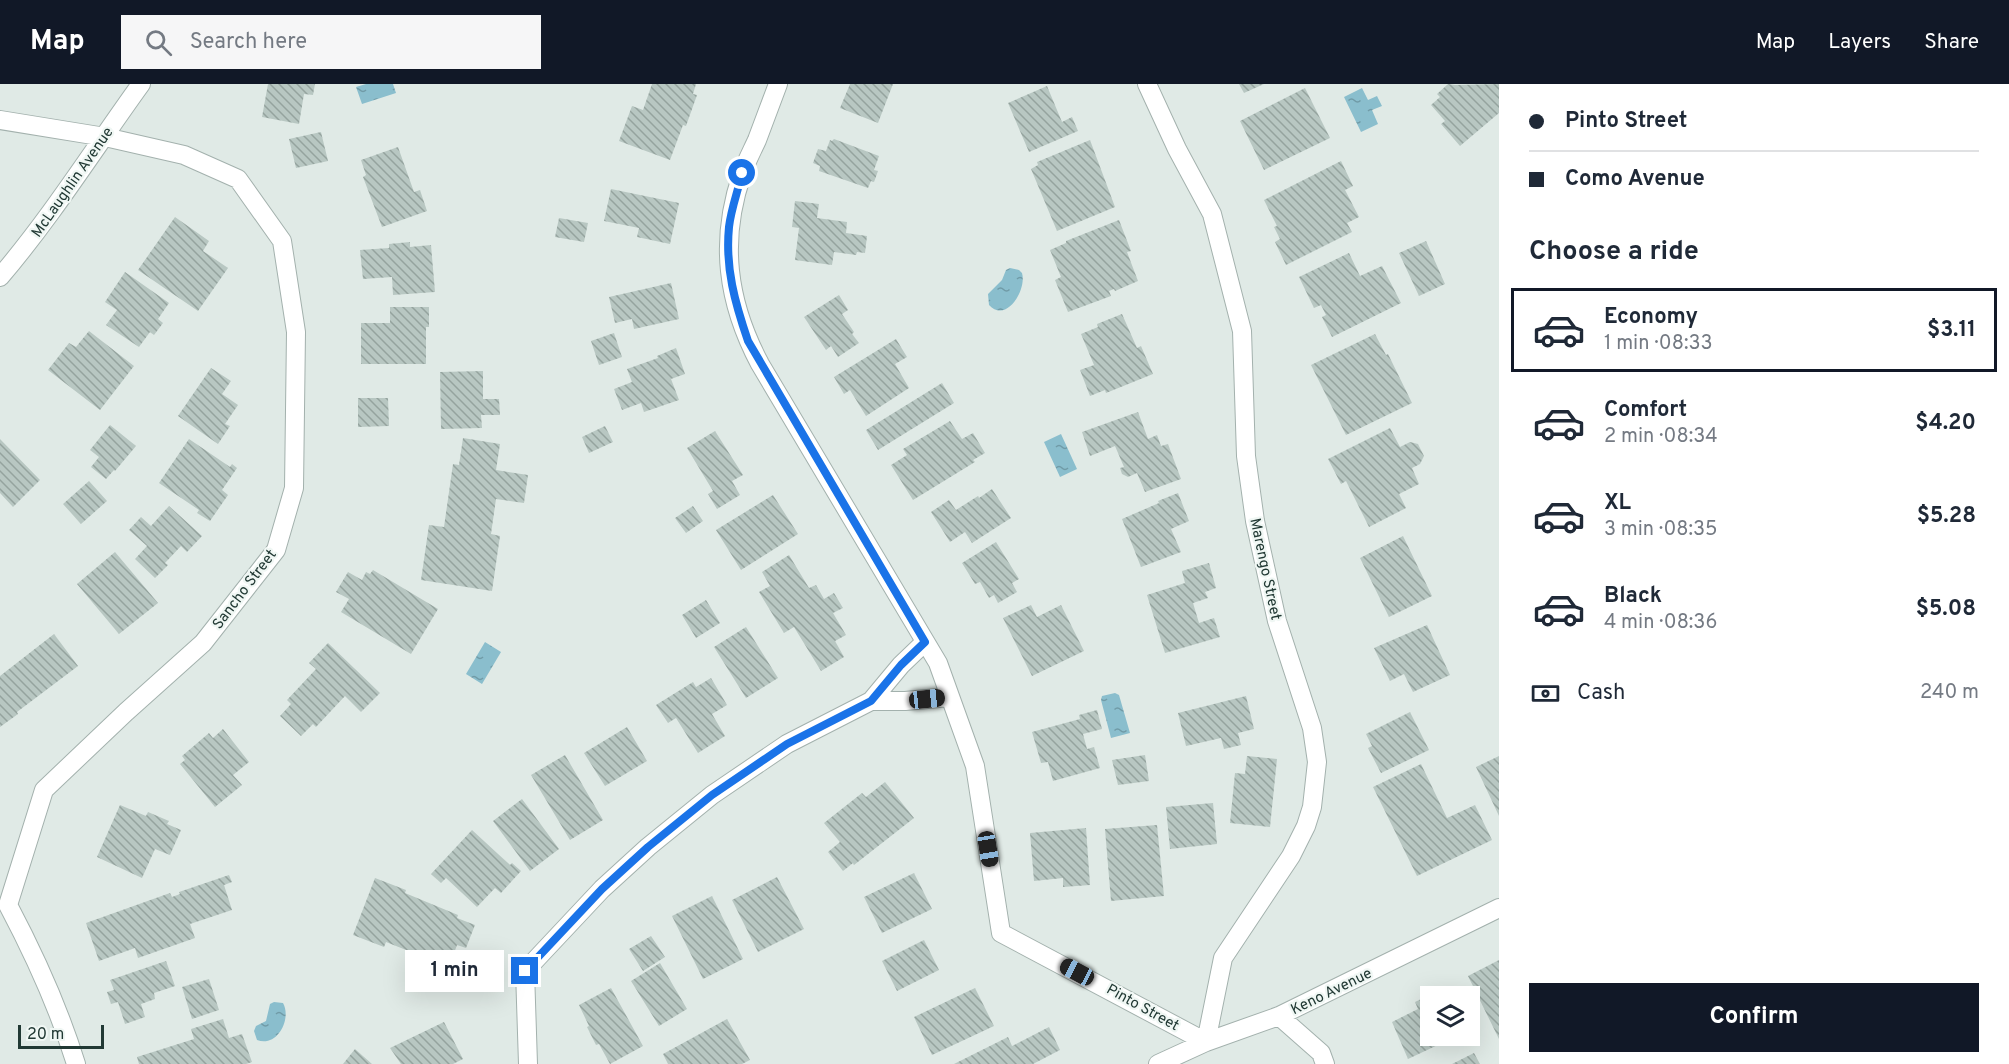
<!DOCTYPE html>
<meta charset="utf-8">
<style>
body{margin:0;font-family:Overpass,sans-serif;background:#f6f6f7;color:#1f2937;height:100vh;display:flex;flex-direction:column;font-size:22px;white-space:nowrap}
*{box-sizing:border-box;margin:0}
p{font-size:20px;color:#747a83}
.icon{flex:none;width:33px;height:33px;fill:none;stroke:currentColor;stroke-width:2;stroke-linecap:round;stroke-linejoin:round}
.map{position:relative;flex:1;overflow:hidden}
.panel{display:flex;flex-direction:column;background:#fff;width:510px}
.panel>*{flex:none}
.top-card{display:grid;align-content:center;height:132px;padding:0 30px;background:#fff}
.controls{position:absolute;left:1420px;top:902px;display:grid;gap:12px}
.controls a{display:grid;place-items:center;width:60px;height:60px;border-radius:0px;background:#fff;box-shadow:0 6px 24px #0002;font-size:30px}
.scale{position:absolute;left:18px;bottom:15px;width:86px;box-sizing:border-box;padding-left:6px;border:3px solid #213934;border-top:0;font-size:16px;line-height:21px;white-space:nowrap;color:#213934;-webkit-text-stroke:4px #f0f7f4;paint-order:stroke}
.end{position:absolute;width:27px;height:27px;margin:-14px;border:8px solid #1a73e8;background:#fff;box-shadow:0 0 0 3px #fff}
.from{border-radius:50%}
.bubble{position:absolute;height:42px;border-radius:0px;background:#fff;box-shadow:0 6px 24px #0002;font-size:20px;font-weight:700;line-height:42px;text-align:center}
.car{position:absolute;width:18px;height:36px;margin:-18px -9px;border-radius:8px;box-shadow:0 0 4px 2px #0007;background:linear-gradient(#222 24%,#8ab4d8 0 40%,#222 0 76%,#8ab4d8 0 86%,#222 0)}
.top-card b{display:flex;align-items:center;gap:21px;height:57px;font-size:22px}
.top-card b+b{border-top:2px solid #e0e1e3}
.top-card i{width:15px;height:15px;background:#1f2937}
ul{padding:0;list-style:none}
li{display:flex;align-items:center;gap:18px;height:84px;margin:0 12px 9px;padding:0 18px;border:3px solid transparent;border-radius:0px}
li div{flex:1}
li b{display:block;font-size:22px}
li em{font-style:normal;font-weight:700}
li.active{border-color:#111827}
li>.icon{width:54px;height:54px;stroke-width:1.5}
h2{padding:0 30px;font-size:27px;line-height:72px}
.pay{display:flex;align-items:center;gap:15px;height:66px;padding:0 30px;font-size:22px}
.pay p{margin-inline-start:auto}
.action{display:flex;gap:12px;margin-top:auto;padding:12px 30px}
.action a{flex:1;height:69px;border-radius:0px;background:#111827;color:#fff;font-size:24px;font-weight:700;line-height:69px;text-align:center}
header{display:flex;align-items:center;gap:36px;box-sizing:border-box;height:84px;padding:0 30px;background:#111827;color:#fff}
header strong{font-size:28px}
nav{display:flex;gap:33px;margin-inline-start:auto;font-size:21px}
.search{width:420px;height:54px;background:#f6f6f7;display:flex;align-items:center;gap:15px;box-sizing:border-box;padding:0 21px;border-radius:0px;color:#747a83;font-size:22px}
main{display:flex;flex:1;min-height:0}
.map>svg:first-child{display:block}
.water{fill:url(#water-ripples)}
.building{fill:url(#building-back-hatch)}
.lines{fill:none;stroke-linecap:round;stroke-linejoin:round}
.minor-casing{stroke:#a3b1ad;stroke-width:20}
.minor{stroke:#fff;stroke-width:18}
.route{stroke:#1a73e8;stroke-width:8}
.labels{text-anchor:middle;stroke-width:4.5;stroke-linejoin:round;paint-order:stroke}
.street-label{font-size:15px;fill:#213934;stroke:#f0f7f4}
</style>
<header>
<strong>Map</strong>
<div class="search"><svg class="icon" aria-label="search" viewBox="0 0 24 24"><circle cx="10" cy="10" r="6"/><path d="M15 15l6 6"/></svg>Search here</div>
<nav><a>Map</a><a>Layers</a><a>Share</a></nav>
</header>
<main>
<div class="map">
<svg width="1499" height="980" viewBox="0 0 1499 980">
<defs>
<pattern id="water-ripples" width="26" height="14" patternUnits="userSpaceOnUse" patternTransform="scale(1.5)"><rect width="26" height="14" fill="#8abecd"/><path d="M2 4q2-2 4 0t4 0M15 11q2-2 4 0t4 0" fill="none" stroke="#709ba7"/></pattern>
<pattern id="building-back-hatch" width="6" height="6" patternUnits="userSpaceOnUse" patternTransform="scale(1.5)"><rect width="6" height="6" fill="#b8c7c2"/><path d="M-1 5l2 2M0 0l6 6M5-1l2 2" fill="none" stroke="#95a39e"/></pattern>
</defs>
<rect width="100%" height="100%" fill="#e0eae6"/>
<path class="water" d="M366,0H393L396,9L362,20L356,3Z
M1362,4L1368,16L1377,12L1382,22L1372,26L1378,40L1361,48L1344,13Z
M1010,184L1019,186L1022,189C1027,206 1006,240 989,221L988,210L1002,196L1006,186Z
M1061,350L1077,385L1060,393L1044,358Z
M485,558L501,568L482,600L466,590Z
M1115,609L1119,611L1130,649L1111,654L1101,616L1102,612Z
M274,918L283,919C292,935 277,964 257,956L254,947L256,942L266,937L270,920Z"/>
<path class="building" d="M268,0H315L313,11L304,10L299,40L262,33Z
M652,0H696L693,10L697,11L686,42L683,41L670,76L619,57L632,22L643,26Z
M850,0H893L878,39L840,24Z
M1239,0H1264L1244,9Z
M1448,0L1455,1L1499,0V29L1460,62L1441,40L1445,37L1431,21L1440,13L1437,10Z
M1047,2L1062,38L1072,33L1078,47L1029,68L1008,19Z
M1305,4L1330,54L1264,86L1240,37Z
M321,48L328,77L296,84L289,55Z
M834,55L879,72L874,86L878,87L874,98L871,97L868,104L819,87L820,82L813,79L818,65L826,67L830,56L832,57Z
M1090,56L1115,123L1057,147L1031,85L1038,81L1037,78Z
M398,63L414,108L420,106L427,127L382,143L363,93L366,91L361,76Z
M1341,77L1353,102L1345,106L1359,133L1347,139L1352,148L1286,181L1275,158L1280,155L1274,143L1277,142L1264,116Z
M611,105L679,119L670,160L637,153L639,144L604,137Z
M795,117L819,120L817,134L847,138L846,149L867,152L865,169L857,168L856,171L834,168L832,181L795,176L799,144L792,143Z
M175,133L209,157L203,167L228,184L198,227L138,186Z
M559,134L588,139L584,158L555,153Z
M1119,136L1131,167L1127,168L1138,197L1115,207L1114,205L1109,207L1111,212L1068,228L1055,196L1061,193L1050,166L1066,159V157Z
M1426,157L1445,200L1419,212L1399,169Z
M410,158V163L431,161L435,208L393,211L392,193L363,195L360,166L389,164V160Z
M1349,169L1360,192L1382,182L1401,219L1332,253L1322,233L1326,231L1321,221L1314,224L1299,193Z
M125,188L169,219L158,235L163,239L154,251L150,248L139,263L106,241L117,226L105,218Z
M671,199L679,235L634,245L632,235L615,239L609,213Z
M839,211L848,226L842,230L854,248L852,250L859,259L838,273L831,262L826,266L804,233Z
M390,223H429V243H426V280H361V239H390Z
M1122,230L1137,264L1141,262L1153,290L1106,309L1105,306L1090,312L1080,286L1094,281L1081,250L1098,243L1097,240Z
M89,247L134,282L100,326L48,286L69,259L76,263Z
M614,249L622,273L599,281L591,257Z
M1375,250L1386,271L1388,270L1412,319L1346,351L1311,281Z
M896,255L907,273L895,280L909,304L866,332L850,306L844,310L834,293Z
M676,264L685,290L671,295L679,316L644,328L641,319L622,326L614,305L632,298L627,285L658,274L657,272Z
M211,284L231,297L222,310L238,321L225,340L230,342L218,360L178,332Z
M483,287V315H499L500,331H481L482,344L441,345L440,288Z
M942,299L954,319L878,366L866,346Z
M358,314H388L389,342L358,343Z
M1138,328L1148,355L1157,351L1161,362L1168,360L1181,395L1145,408L1137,389L1128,393L1122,390L1120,384L1124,383L1115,362L1090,372L1082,348Z
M950,337L962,355L973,349L985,369L973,376L975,378L913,416L891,381L907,371L903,365Z
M110,341L136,362L115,387L114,386L106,395L91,383L99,373L90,366Z
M605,342L613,358L589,369L582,353Z
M1390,344L1400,363L1410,358L1418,360L1424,372L1420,380L1412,384L1419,400L1399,410L1406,424L1369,443L1346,397L1341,400L1328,375Z
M715,347L743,391L732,397L740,411L717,425L708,410L713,407L687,364Z
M463,354L500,360L496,386L528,391L524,419L496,415L491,450L500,452L492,507L421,496L429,441L444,443L453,380L459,381Z
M0,355L40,396L13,423L0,409Z
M189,355L230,383L232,380L237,384L222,406L228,411L210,437L197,429L199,426L159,399Z
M89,397L107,417L81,440L63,420Z
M992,405L1011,434L972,459L965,448L950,458L931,428L949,416L956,426L978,412L979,414Z
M1178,409L1189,437L1171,445L1181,468L1141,483L1122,435L1159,419L1158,417Z
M773,411L798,450L741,486L716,446Z
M169,422L202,452L187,468L181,462L165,479L168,481L155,494L135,475L147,462L129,446L141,433L151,442Z
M693,422L703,437L686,449L675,434Z
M1403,452L1432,512L1389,533L1360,474Z
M996,458L1019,495L1012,499L1017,508L998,519L994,511L989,514L980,498L975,500L962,479Z
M115,468L158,519L119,550L77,500Z
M789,471L809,504L816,501L824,515L834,509L843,524L833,529L846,551L835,557L844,573L821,587L794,543L784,549L759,508L770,502L762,488Z
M1209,479L1216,504L1205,508L1208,514L1193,519L1199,539L1214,534L1220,553L1165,569L1147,511L1185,499L1182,487Z
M373,486L438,525L411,570L341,528L349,515L336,508L348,488L362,496L366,488L370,490Z
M706,516L720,539L696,554L682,531Z
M1031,521L1037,533L1061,521L1084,567L1032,592L1003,534Z
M1427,541L1450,591L1413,608L1404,590L1390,597L1374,564Z
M746,543L778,594L746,614L714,563Z
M54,550L78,582L17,628L18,630L0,643V592Z
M328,559L380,609L361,628L345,612L316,643L313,640L301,652L280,632L291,620L287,616L316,585L309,579Z
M711,594L727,621L712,630L725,652L698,669L676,634L668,639L656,621L693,598L696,603Z
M1246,612L1254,645L1238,649L1241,661L1224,665L1221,654L1186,662L1178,629Z
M1097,626L1102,645L1083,650L1087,665L1094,663L1100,684L1053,697L1048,678L1041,679L1032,648L1080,635L1079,631Z
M1410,628L1429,666L1381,689L1368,664L1372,662L1366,650Z
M627,643L647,677L605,702L584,669Z
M223,645L249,678L233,691L242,701L215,723L180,680L185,676L182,672L209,649L213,654Z
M565,671L603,736L570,756L531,691Z
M1145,671L1149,697L1118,701L1112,676Z
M1247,672L1277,675L1270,743L1230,739L1235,689L1245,690Z
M1499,672V732L1476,683Z
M1421,680L1447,734L1475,721L1492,756L1417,792L1373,703Z
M885,698L914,734L854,781L853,779L843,787L828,768L840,758L824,739L862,709L866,713Z
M522,715L559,765L530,787L493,737Z
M1213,719L1217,760L1170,765L1166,723Z
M120,721L146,732L148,728L169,737L167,740L181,746L170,771L155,765L142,794L97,773Z
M1157,741L1164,812L1111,817L1105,745Z
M1086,744L1090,801L1063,803V794L1034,797L1030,749Z
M472,746L510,781L512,779L521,787L501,809L495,804L477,823L446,794L441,799L431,790Z
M914,789L932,825L882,849L864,813Z
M229,791L232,798L224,801L232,826L190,840L195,854L138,874L135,864L99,877L86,839L170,809L172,813L180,810L179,808Z
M777,793L804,845L758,868L732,816Z
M375,794L406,806L405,809L458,831L457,834L475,841L466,864L457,861L449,883L386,858L384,863L353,851Z
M712,812L743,875L703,895L672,832Z
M651,852L665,873L643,887L629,865Z
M924,856L939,886L897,907L882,877Z
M1499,876V955L1468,892Z
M166,877L175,902L154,909L155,915L141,920L145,933L125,940L118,918L111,920L107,908L114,906L110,896Z
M660,879L687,925L659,942L631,897Z
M209,895L219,926L192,935L182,903Z
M1448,902L1452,912H1431V951H1459L1408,975L1392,938L1418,925L1415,918Z
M611,904L643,962L610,980L599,960L596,961L587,943L589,942L579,921Z
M975,904L994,942L932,971L914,933Z
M223,935L229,954L242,950L252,978L246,980H139L137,973L194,955L191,945Z
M727,935L750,976L742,980H668L663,970Z
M444,938L463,975L453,980H401L390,964Z
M1049,943L1060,966L1033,980H954L1008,953L1012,962Z
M355,965L372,980H343Z
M1474,969L1480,980H1452Z"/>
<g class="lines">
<defs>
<path id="minor" d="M778,0C771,19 764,37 757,56C752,67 746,78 742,90C719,157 727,218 760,280L938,579L975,682L1001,849L1206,958L1223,874L1291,772L1306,742L1312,723L1317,678L1312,644L1277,537L1255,437L1246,372L1242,247L1212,130L1177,65L1147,0
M0,36L105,53L184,71L238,95L282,157L296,248L294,404L276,466L203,559L126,628L44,706L8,821C35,872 59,925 76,980
M0,193C52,132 94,65 141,0
M871,617H905L950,613
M1279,932L1321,969L1325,980
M528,980L525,887L602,805L648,763L712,711L787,660L871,617L901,581L925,558
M1158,980L1206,958L1279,932L1499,824"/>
</defs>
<use href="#minor" class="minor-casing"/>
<use href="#minor" class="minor"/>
</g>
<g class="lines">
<path class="route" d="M525,887L602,805L648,763L712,711L787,660L871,617L901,581L925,558L748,257C735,219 725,184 729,143C731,125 738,107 742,89"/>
</g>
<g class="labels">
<g class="street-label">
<text transform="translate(72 98) rotate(-55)" y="5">McLaughlin Avenue</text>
<text transform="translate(1266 485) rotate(78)" y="5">Marengo Street</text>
<text transform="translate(244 505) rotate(-53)" y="5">Sancho Street</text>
<text transform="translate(1331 907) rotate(-26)" y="5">Keno Avenue</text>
<text transform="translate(1143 923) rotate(29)" y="5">Pinto Street</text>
</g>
</g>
</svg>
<div class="controls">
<a><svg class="icon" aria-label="layers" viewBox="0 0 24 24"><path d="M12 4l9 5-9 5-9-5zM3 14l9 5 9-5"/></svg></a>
</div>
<div class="scale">20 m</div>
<i class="end from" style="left:742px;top:89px"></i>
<i class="end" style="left:525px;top:887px"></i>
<div class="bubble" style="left:405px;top:866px;width:99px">1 min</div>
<i class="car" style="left:927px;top:615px;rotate:84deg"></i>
<i class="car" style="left:988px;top:765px;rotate:171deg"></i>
<i class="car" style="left:1077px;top:888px;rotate:298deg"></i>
</div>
<section class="panel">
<div class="top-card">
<b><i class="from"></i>Pinto Street</b>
<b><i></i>Como Avenue</b>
</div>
<h2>Choose a ride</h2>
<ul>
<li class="active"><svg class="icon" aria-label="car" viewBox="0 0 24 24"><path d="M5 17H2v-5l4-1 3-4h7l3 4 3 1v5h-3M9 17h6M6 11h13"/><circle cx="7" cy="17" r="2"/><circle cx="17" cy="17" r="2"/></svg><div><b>Economy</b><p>1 min · 08:33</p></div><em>$3.11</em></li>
<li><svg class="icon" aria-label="car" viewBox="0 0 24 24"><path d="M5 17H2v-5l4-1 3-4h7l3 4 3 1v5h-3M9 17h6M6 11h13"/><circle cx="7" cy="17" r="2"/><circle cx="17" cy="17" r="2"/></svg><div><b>Comfort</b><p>2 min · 08:34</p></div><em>$4.20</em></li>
<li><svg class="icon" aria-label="car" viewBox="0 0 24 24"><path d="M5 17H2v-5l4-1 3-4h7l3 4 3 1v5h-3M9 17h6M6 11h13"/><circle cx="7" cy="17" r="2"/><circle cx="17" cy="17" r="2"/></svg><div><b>XL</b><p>3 min · 08:35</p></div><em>$5.28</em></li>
<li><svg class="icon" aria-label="car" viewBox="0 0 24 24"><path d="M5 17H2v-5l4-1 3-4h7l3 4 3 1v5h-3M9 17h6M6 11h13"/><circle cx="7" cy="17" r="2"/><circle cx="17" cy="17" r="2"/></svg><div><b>Black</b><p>4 min · 08:36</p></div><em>$5.08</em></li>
</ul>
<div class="pay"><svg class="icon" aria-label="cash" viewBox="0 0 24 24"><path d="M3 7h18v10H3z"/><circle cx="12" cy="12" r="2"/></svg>Cash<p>240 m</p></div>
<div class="action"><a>Confirm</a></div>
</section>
</main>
